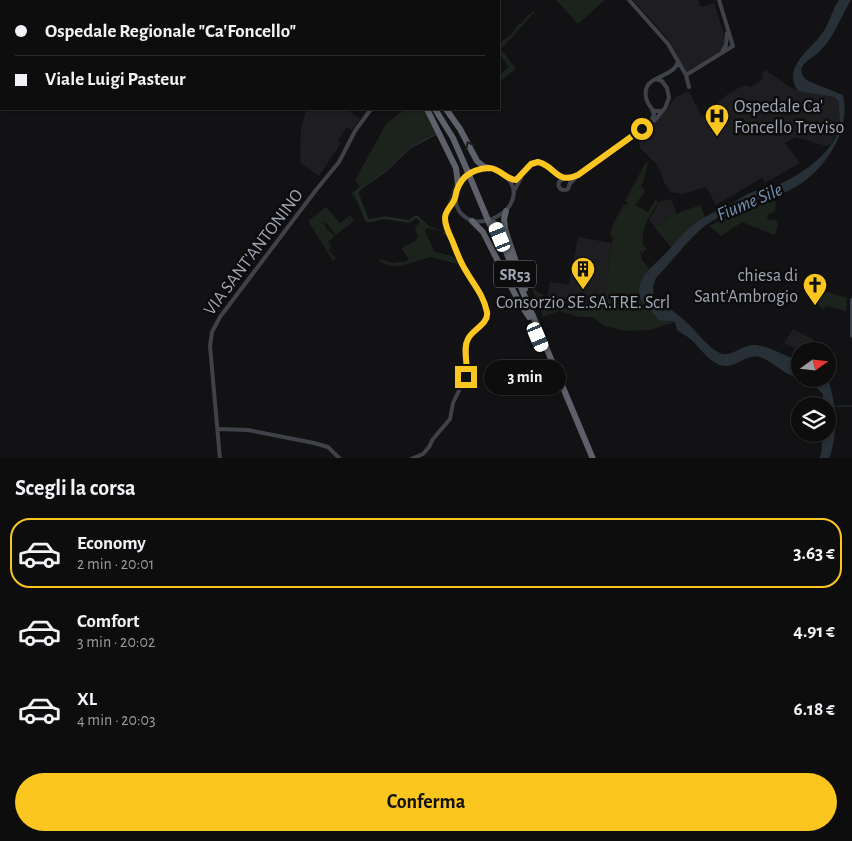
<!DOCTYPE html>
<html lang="it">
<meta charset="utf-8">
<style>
body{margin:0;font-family:"Alegreya Sans",sans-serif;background:#171617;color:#f1f3f6;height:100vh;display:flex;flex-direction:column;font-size:19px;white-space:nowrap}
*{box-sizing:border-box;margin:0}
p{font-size:16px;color:#9b9c9e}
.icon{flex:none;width:28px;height:28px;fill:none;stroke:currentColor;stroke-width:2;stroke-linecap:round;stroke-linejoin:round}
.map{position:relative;height:458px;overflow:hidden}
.panel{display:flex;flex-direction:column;background:#0e0d0e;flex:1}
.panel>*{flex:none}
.hud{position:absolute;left:0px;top:0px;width:500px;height:110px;box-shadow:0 1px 4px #0004,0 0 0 1px #2e2d2e;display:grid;align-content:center;height:110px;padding:0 15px;background:#0e0d0e}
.needle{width:32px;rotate:75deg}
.controls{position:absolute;left:791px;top:342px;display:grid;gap:10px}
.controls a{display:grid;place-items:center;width:45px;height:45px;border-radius:50%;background:#0e0d0e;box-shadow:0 1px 4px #0004,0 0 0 1px #2e2d2e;font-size:25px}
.end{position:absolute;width:22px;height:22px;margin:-11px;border:6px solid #fcc621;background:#111;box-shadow:0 0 0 2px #111}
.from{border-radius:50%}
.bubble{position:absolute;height:35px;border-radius:18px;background:#0e0d0e;box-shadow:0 1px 4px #0004,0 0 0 1px #2e2d2e;font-size:16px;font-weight:700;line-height:35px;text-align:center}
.car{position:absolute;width:15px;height:30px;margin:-15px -8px;border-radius:6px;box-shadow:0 0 4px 1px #0007;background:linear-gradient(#fff 24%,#345 0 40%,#fff 0 76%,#345 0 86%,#fff 0)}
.hud b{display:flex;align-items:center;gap:18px;height:48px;font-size:19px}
.hud b+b{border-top:1px solid #2e2d2e}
.hud i{width:12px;height:12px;background:#f1f3f6}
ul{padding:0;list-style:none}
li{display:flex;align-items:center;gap:15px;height:70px;margin:0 10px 8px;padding:0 5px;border:2px solid transparent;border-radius:20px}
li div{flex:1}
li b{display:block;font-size:19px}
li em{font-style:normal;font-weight:700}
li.current{border-color:#fcc621}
li>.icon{width:45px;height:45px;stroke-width:1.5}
h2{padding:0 15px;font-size:22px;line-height:60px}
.cta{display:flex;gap:10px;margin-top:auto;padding:10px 15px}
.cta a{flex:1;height:58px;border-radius:30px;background:#fcc621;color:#111;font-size:20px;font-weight:700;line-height:58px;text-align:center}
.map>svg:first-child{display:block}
.built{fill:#1e1d20}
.green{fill:#1c231d}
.water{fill:#272f37}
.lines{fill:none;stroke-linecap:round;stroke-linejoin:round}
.stream{stroke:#272f37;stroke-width:1}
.secondary{stroke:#404249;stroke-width:4}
.highway{stroke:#5e606a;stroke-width:6}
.highway-bridge{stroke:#5e606a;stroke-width:6}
.oneway{stroke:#1d1e20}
.route{stroke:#fcc621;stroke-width:6}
.labels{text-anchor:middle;stroke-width:5;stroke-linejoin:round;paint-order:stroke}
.shield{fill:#0d0d0e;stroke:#757883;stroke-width:1}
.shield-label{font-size:16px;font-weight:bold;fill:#a2a6b5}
.poi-label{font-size:18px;fill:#a2a6b5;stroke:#0d0d0e;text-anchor:start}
.street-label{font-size:18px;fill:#a2a6b5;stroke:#0d0d0e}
.water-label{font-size:19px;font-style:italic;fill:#7691b2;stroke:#0d0d0e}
</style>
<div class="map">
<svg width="852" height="459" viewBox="0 0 852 459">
<rect width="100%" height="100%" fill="#121113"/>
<path class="built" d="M633,0H698L701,7L714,3L725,37L724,46L718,53L686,72L668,39Z
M766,70L788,86L798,91L834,97L839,102V128L831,144L826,146L796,137L785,143L800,163L765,183L762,178L716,205L706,187L683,194L670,192L665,184L658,166L640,148L638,138L651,128L650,126L656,122L660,115L666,111L675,97L689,91L702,117L728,94L744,85L750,87L763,79L761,74Z
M307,109H346L360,119L352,130L347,127L338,140L341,143L319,176L300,163L301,127Z
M671,199L677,214L670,216L655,228L649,220L659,202Z
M578,237L612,243L602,310L547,298L550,282L569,285Z
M793,329L813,339V342L823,345L822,347L818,346L815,351H800V354L793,351L794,348L784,343Z"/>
<path class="green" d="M556,0H605L578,24Z
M533,11L535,12L501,49L516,69L499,82V75L509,67L499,54V46L503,40L510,36L519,23L521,24L528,14L530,15Z
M405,109H425L438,132L457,179C454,190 454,201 446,209L455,179V175L437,135L411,148L387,171L361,189L359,194L369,219L385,216L409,220L414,216H419L426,225L447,233L448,235L443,234V232L426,228L425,231L434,251C444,255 456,254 461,265L431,257L401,266H390L379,261L380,259L393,263L407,261L408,258L401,248L415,241L418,237L415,228L420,221L416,218L413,221L408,223L383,219L373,222H366L357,202L351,193L360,187L355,180L386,124Z
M646,162L648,165C645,172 645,179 641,186L645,191L635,205L648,212L656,199L658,203C649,216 641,228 643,244L647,249L642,253L640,250L642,261L644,262L649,269L641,281C646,302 650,322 675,322L650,330L624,331L605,326L592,317H579L559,311L543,317L532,288L547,298L602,309L613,238L610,234L613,224L624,204L627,205L628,203L625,201Z
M774,196L773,200L776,202L775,212H772L771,215L770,213L767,215V217L770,221L771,219L777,221L778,224L775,235L742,222L721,236L709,226L752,204Z
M700,205L705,217L690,228L671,247L655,228L670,216Z
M326,207L340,223L350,215L354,221L336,235L325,222L324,223L327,229L335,236L328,242L332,247L328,250L336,258L333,261L308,221Z
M824,291L847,298L846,311L825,306L824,310L818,304V300Z"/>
<path class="water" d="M839,0H851C840,18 835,36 820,51C815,56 805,61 802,67C800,73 804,78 808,81L843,95C852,135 820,177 786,192C777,196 766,197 757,200C741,205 723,214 709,223C692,234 671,263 656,278C653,285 652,289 655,297C665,305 675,312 685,321C695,329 710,351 723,354C734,355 743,345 753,345C765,344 788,357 800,362V377C785,377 774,361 759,357C745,354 739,366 726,366C711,366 701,348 690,339C686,335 680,333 677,330C677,329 675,323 675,322L658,320C654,311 639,303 639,292C639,276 653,266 664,255C677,241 688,226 705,217C713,212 721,209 729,205C737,201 744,195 753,192C760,189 768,188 775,186C798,177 832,154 839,129C840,123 839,109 839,102L834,97L798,91C781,67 812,49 823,32C830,22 832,10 839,0Z
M807,379H827C837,398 838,438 829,458H819L821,454L823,434H828V406H823V394Z"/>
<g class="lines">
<path class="stream" d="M429,227L417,217H414L409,221L385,218L367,221L356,192L386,171L410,148L436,134
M833,406H852"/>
<path class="secondary" d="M24,0L25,1
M629,0L668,44L686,75L689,87
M15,1L16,0
M100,1L105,0
M454,1L455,0
M0,10L1,9
M722,52L726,45L727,33
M686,75L733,46L719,0
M661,111H654C650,107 647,103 646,97C642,74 672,80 678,62
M650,123L654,115L652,109
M491,168C508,172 520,189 510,205C506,212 499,216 492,219C450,235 437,170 491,168Z
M509,178L514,180C524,176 527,164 538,162C553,166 558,183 575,176
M564,178L559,182C557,188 562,192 568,189L570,183
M570,184L578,175L655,120L665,108L669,98L667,88L662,81L656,79
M514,191L521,178
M852,300V336
M218,429L248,430L314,443L328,447L340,459
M220,459L210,346L212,332L220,317L316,190L339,162L355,131L371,109
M411,459L423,454L429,447L433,439L450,419L453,403L467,374V341L471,334L485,320L487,316L481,294L463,266L446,223V213L452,205L455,197"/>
<path class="highway" d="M340,0L341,1
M427,109L456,168L458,184
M435,109L453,138L467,170
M446,109L460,129L477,161L483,166L489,168
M506,211L504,219L505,229L525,289
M472,221L483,232L518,300L529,317
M494,223L593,459"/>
<path class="highway-bridge" d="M467,170L490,225"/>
</g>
<defs><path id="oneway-chevron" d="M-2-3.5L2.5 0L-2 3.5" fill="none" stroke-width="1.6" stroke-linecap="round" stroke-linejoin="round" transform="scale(1.25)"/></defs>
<use class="oneway" href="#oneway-chevron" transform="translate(469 145) rotate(-117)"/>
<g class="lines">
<path class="route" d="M466,377C469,365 462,350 468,339C472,330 489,324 487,312C484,296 474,285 466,271C460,262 456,250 452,240C449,234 445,225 445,218C445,210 453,205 455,198C458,179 469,169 489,168C500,168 506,180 516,180L531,164L538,162C556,166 556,185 578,175L642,129"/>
</g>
<defs>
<symbol id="hospital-pin" viewBox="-11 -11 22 30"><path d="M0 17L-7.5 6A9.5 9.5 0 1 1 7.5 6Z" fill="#fcc621" stroke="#0d0d0e"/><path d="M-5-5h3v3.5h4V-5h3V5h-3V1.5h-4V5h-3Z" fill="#111"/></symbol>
<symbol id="building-pin" viewBox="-11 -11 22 30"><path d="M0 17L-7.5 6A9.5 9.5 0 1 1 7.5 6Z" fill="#fcc621" stroke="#0d0d0e"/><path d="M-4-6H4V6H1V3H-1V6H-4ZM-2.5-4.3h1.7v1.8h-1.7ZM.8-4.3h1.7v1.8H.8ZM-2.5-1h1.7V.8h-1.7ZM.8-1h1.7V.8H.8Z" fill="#111"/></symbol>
<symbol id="church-pin" viewBox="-11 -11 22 30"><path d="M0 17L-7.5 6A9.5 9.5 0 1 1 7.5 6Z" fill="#fcc621" stroke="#0d0d0e"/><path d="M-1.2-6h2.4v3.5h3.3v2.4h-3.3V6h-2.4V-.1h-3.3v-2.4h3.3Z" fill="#111"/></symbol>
</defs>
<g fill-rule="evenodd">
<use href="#hospital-pin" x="703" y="102" width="28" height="38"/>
<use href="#building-pin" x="569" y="255" width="28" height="38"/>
<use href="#church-pin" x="801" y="271" width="28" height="38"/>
</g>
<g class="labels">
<rect class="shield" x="494" y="260.5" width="42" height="27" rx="4"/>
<g class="shield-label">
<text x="515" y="280">SR53</text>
</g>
<g class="poi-label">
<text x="734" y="112">Ospedale Ca'<tspan x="734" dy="21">Foncello Treviso</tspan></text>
<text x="798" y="281" text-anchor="end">chiesa di<tspan x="798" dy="21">Sant'Ambrogio</tspan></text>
<text x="583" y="308" text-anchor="middle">Consorzio SE.SA.TRE. Scrl</text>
</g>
<g class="street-label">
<text transform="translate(253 252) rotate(-53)" y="6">VIA SANT'ANTONINO</text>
</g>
<g class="water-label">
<text transform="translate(749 201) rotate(-23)" y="7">Fiume Sile</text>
</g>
</g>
</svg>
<div class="controls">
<a><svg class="needle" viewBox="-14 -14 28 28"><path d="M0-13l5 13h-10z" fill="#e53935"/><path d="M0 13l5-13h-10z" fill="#9b9c9e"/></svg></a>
<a><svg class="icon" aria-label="layers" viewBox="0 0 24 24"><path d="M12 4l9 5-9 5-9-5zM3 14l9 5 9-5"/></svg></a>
</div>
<i class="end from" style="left:642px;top:129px"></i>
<i class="end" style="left:466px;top:377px"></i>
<div class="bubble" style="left:484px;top:360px;width:82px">3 min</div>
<i class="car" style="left:500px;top:237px;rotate:338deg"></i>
<i class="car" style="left:538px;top:337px;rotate:157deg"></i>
<div class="hud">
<b><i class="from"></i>Ospedale Regionale &quot;Ca'Foncello&quot;</b>
<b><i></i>Viale Luigi Pasteur</b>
</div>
</div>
<section class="panel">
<h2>Scegli la corsa</h2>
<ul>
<li class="current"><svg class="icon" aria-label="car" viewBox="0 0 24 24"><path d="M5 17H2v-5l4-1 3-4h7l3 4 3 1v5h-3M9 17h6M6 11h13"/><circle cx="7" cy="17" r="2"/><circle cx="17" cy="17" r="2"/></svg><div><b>Economy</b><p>2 min · 20:01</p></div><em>3.63 €</em></li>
<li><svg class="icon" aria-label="car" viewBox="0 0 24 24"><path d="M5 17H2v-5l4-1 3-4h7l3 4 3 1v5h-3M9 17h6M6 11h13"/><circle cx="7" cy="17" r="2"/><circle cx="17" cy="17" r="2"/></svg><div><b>Comfort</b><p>3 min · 20:02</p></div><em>4.91 €</em></li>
<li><svg class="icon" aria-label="car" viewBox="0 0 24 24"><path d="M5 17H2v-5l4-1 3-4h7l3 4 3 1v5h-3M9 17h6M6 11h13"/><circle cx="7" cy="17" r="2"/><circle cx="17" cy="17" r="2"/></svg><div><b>XL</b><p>4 min · 20:03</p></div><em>6.18 €</em></li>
</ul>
<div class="cta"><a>Conferma</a></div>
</section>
